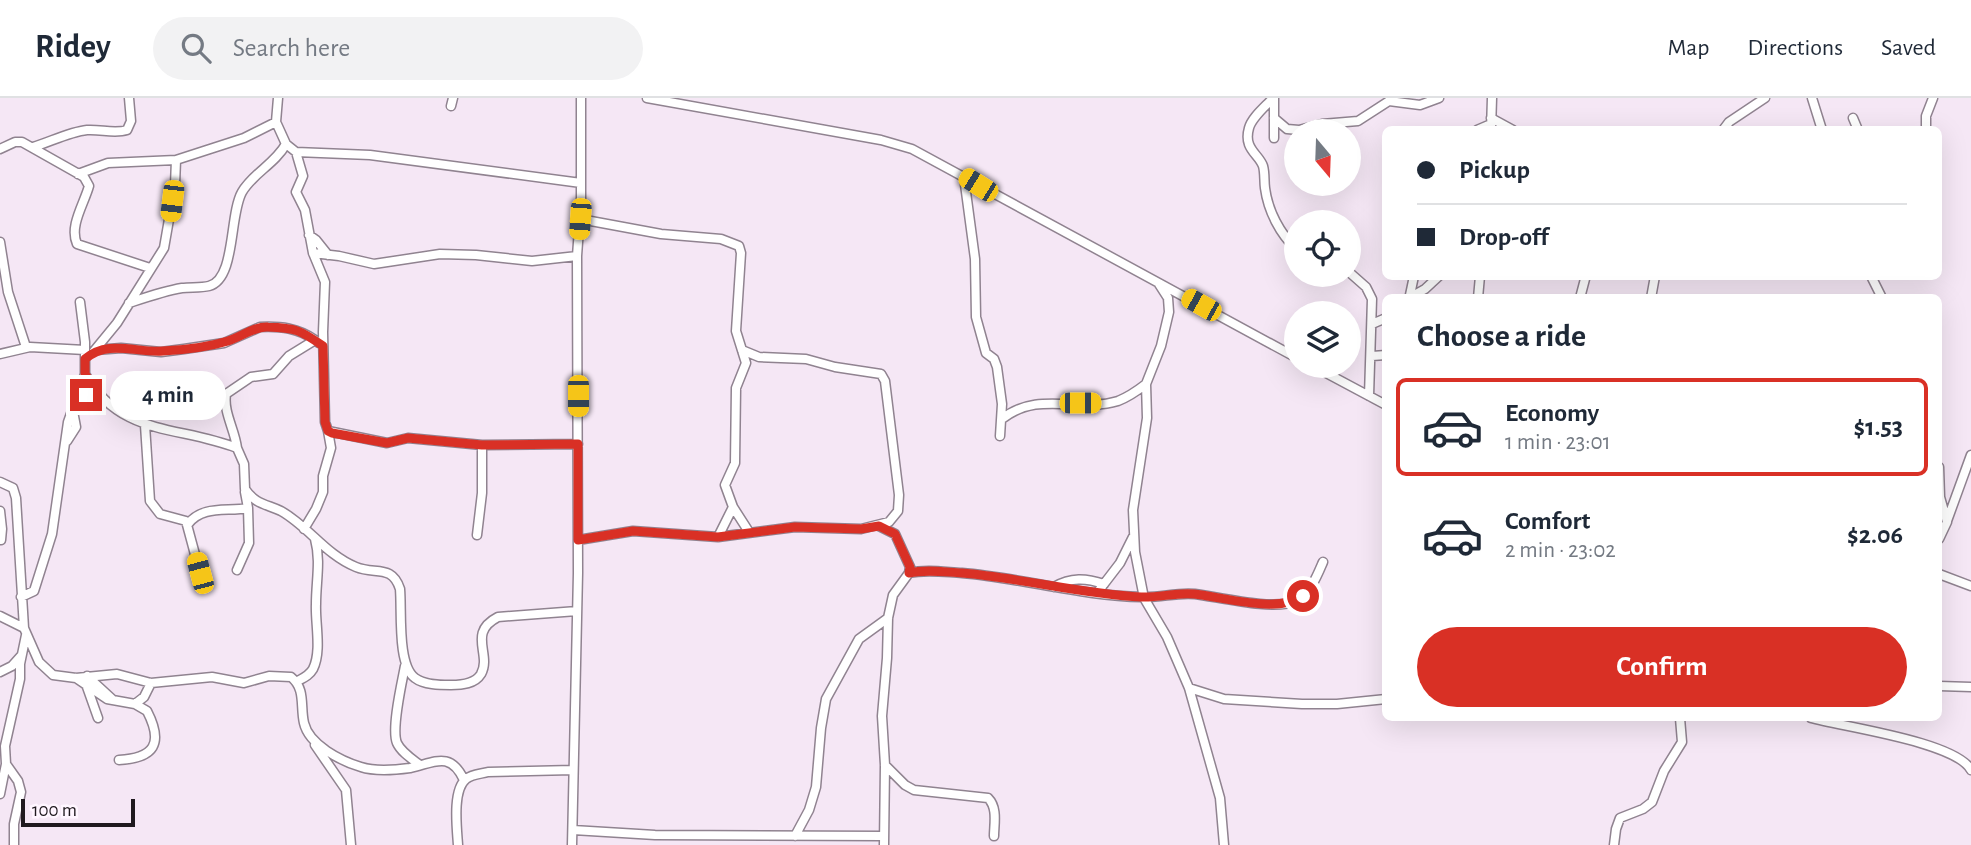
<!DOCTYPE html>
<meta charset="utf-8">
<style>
body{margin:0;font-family:"Alegreya Sans",sans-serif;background:#f2f2f3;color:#1f2937;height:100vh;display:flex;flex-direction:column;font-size:26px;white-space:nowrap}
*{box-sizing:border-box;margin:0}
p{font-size:23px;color:#747a83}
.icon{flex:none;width:38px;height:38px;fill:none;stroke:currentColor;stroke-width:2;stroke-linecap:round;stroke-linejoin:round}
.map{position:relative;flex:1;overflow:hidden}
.details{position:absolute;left:1382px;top:196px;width:560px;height:427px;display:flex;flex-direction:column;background:#fff;border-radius:10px;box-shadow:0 7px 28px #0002}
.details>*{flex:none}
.top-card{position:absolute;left:1382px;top:28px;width:560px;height:154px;border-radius:10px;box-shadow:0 7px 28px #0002;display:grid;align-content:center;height:154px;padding:0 35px;background:#fff}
.needle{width:46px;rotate:161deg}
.controls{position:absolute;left:1284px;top:21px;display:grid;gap:14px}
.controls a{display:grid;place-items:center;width:77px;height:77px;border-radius:50%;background:#fff;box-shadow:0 7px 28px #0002;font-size:35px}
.scale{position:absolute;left:21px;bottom:18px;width:114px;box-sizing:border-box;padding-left:7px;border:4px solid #1f191e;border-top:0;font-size:19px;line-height:24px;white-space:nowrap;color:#1f191e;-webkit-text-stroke:5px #fff6ff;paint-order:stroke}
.end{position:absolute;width:32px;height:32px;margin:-16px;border:9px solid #d93025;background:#fff;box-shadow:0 0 0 4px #fff}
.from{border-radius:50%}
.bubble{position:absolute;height:49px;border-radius:24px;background:#fff;box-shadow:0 7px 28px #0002;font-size:23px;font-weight:600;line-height:49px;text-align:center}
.car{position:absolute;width:21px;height:42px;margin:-21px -10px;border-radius:9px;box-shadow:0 0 5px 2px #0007;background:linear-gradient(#f5c518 24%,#345 0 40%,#f5c518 0 76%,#345 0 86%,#f5c518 0)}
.top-card b{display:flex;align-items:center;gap:24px;height:66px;font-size:26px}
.top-card b+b{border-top:2px solid #e0e1e3}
.top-card i{width:18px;height:18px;background:#1f2937}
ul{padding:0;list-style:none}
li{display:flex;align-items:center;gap:21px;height:98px;margin:0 14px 10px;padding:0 21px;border:4px solid transparent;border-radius:10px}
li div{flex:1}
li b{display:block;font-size:26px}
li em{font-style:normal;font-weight:600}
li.selected{border-color:#d93025}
li>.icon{width:63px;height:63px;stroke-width:1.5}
h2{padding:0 35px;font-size:32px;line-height:84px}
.action{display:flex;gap:14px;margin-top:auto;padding:14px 35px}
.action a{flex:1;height:80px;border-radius:42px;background:#d93025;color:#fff;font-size:28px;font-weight:600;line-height:80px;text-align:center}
header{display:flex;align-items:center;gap:42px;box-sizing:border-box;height:98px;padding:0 35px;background:#fff;border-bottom:2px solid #e0e1e3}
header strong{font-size:33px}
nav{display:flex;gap:38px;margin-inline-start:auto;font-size:24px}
.search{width:490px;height:63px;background:#f2f2f3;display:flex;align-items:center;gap:18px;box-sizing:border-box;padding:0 24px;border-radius:38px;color:#747a83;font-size:26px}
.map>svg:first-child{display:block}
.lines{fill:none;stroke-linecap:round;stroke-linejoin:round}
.street-casing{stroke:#908390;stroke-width:11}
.street{stroke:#fff;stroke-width:8}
.route{stroke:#d93025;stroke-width:9}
</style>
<header>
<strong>Ridey</strong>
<div class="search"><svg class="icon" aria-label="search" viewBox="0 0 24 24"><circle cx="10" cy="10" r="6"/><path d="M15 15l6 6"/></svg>Search here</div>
<nav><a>Map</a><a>Directions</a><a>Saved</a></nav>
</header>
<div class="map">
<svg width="1971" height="747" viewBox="0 0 1971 747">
<rect width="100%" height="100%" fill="#f5e7f5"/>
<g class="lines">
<defs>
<path id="street" d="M278,0L276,24L286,46L296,54L370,57L581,85
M647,0L881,42L912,51L1297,260
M1273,0C1266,8 1252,19 1249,30C1243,51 1259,56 1263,68C1265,75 1264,83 1265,90C1268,113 1280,136 1297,152
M1274,0V40
M1812,0L1822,32
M451,8L453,0
M1274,20L1287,31L1299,32L1322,26L1358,23L1389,3L1420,7L1439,0
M1491,20L1513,32
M1853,20L1858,32
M1477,32L1491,26
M1491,32L1492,0
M1723,32L1729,24L1765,0
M1926,32V18L1933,0
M33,49C50,44 69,34 87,32C101,31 114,36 127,32L131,23L129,0
M0,51L15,44H22L84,79L89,88C84,106 69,128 77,146L150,170
M296,54L303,78L296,94L305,112L313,155L325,184L323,234L325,324L328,333L387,345L408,340L482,347L578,346
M78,76L108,65L176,62L244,40L276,24
M964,79L975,161L976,219L986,255L994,261L997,269L1002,306L1000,338
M580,121L661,136L721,141L739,148L741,155L736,233L746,265L736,290L735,365L725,387L733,409L749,434
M309,137L316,142L328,157
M0,144L8,194L26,249
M313,155L339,158L374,166L440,156L476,157L532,163L577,158
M1349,174L1366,189L1372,201L1369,298
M1871,178L1882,200
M1159,186L1168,200L1169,214L1161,248L1146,286L1147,320L1133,412L1135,454L1144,500L1167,539L1189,590L1220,700L1224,747
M1410,197L1414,178
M1409,200L1425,191L1439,178
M1478,200L1480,178
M1580,200L1585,181
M1651,200L1655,178
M129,205C147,199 164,193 182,190C191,189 201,190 209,188C236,181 229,117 242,94C253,75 275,66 286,46
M1372,226L1386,220
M96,252L121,250L161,254L184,251L224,245L260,229C281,228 298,230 315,242
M94,253L117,225L164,150L175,87L176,62
M0,256L30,249L85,252
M1372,258L1386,257
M1313,268L1386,307
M85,276C121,339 178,327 237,350L244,366L245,391C255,406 266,406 281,413C308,428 326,457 356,469C375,477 392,466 400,491C402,513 397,567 415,580C424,587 440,587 451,587C462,587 475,586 481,576C492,556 467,535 498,519L577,513
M75,301L96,293
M1002,321C1038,292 1078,315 1118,303C1128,299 1137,293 1146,286
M145,327L150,403L160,416L186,423L200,475
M67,343L76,329L72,308
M237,350C235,332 223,314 226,296L251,279L273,276L289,258L315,242L319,245
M1939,369L1940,399L1947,424L1939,441
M0,384L13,390L16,400L24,530L39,564L53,577L76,580L117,576L151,585L212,579L244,585L269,578L291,579C306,591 300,608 304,625C309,647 341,663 361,669C376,674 395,672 410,670C434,665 450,652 464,682
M0,413L2,431L1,442
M1947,423L1971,357
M188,426C203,407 226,414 248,410L245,394
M879,428L895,436L910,469L909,475
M304,431L316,411L323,394V378L331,350L328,333
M477,437L482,395V347
M718,439L733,409
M578,442L633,433L718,439L795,429L861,431L889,424L898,413L899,397L885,283L881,276L835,269L806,261L759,259L742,252
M237,472L249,445L248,410
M1939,476L1971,488
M1054,489C1071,479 1086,480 1104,486
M1097,495L1120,465L1133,439
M21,499L34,493L52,436L68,324L85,276V244L80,204
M0,518L24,530
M405,568C402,584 391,631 397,645C401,654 412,661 420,667
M0,574L12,568L21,558
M87,578L112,601
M76,580L107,601L135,606L147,613C164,646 154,660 119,662
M296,584C303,580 309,578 313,571C322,553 315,525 316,506C316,483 321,463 315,441
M1939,588L1971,589
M87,589L98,620
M1189,590L1224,601L1302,606H1337L1386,601
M135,606L144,599L151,585
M1811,620C1844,629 1956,644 1971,672
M315,647L346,692L351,747
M885,667L905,687L914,692L988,700C998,710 994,726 994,738
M0,696L6,666
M573,732L655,737L884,738
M795,738L809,712L816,689L821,630L826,601L859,541L888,520
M14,747V726L21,694L18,683L6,666L5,648L20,581V566L26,537
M458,747C457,731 452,692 466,681C472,676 481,676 488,674L573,672
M572,747L578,475L577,158L581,104V0
M884,747L885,667L882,618L887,560L888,520L893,497L909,475C926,471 944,474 962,475C1022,480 1082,498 1142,499C1160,500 1177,494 1195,496C1219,499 1274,513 1296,503C1310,496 1317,478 1323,464
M1614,747L1616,731L1620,720L1643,711L1652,704L1664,673L1682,644L1680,620"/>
</defs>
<use href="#street" class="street-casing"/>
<use href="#street" class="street"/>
</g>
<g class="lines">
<path class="route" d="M86,297L96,293L85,276V261C108,241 136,255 163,253C184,252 208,249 228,243C241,239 255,228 268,229C296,230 300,232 323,248L325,324L328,333L332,335L387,345L408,340L482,347L578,346V442L633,433L718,439L795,429L861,431L879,428L895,436L910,469L909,475C926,471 944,474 962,475C1022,480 1081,496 1141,499C1159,500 1176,494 1194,496C1223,499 1278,516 1303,498"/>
</g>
</svg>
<div class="controls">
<a><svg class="needle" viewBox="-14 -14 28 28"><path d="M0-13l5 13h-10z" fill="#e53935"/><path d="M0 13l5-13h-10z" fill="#747a83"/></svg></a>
<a><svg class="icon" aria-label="locate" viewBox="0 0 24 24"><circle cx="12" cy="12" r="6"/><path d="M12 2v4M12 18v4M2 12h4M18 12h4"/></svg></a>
<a><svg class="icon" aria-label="layers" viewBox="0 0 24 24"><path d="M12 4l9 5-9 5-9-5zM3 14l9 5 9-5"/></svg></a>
</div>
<div class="scale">100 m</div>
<i class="end from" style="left:1303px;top:498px"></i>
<i class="end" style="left:86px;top:297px"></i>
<div class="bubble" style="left:110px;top:273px;width:116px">4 min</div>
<i class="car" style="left:978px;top:87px;rotate:302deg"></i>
<i class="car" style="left:172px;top:103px;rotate:187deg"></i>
<i class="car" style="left:580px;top:121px;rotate:184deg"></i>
<i class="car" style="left:1201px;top:207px;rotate:299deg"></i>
<i class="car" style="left:578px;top:298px;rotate:180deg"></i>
<i class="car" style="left:1080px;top:305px;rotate:90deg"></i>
<i class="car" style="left:200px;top:475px;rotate:345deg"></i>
<div class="top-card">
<b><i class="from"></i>Pickup</b>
<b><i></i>Drop-off</b>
</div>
<section class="details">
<h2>Choose a ride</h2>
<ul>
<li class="selected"><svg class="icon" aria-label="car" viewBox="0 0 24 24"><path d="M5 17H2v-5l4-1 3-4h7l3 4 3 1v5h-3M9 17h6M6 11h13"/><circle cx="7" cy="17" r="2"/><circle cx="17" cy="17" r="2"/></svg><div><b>Economy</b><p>1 min · 23:01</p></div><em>$1.53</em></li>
<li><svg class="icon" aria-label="car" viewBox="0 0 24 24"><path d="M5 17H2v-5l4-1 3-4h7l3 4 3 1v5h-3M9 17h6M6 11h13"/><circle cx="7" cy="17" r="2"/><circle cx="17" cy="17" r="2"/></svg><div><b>Comfort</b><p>2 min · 23:02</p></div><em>$2.06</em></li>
</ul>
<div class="action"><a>Confirm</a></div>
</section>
</div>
